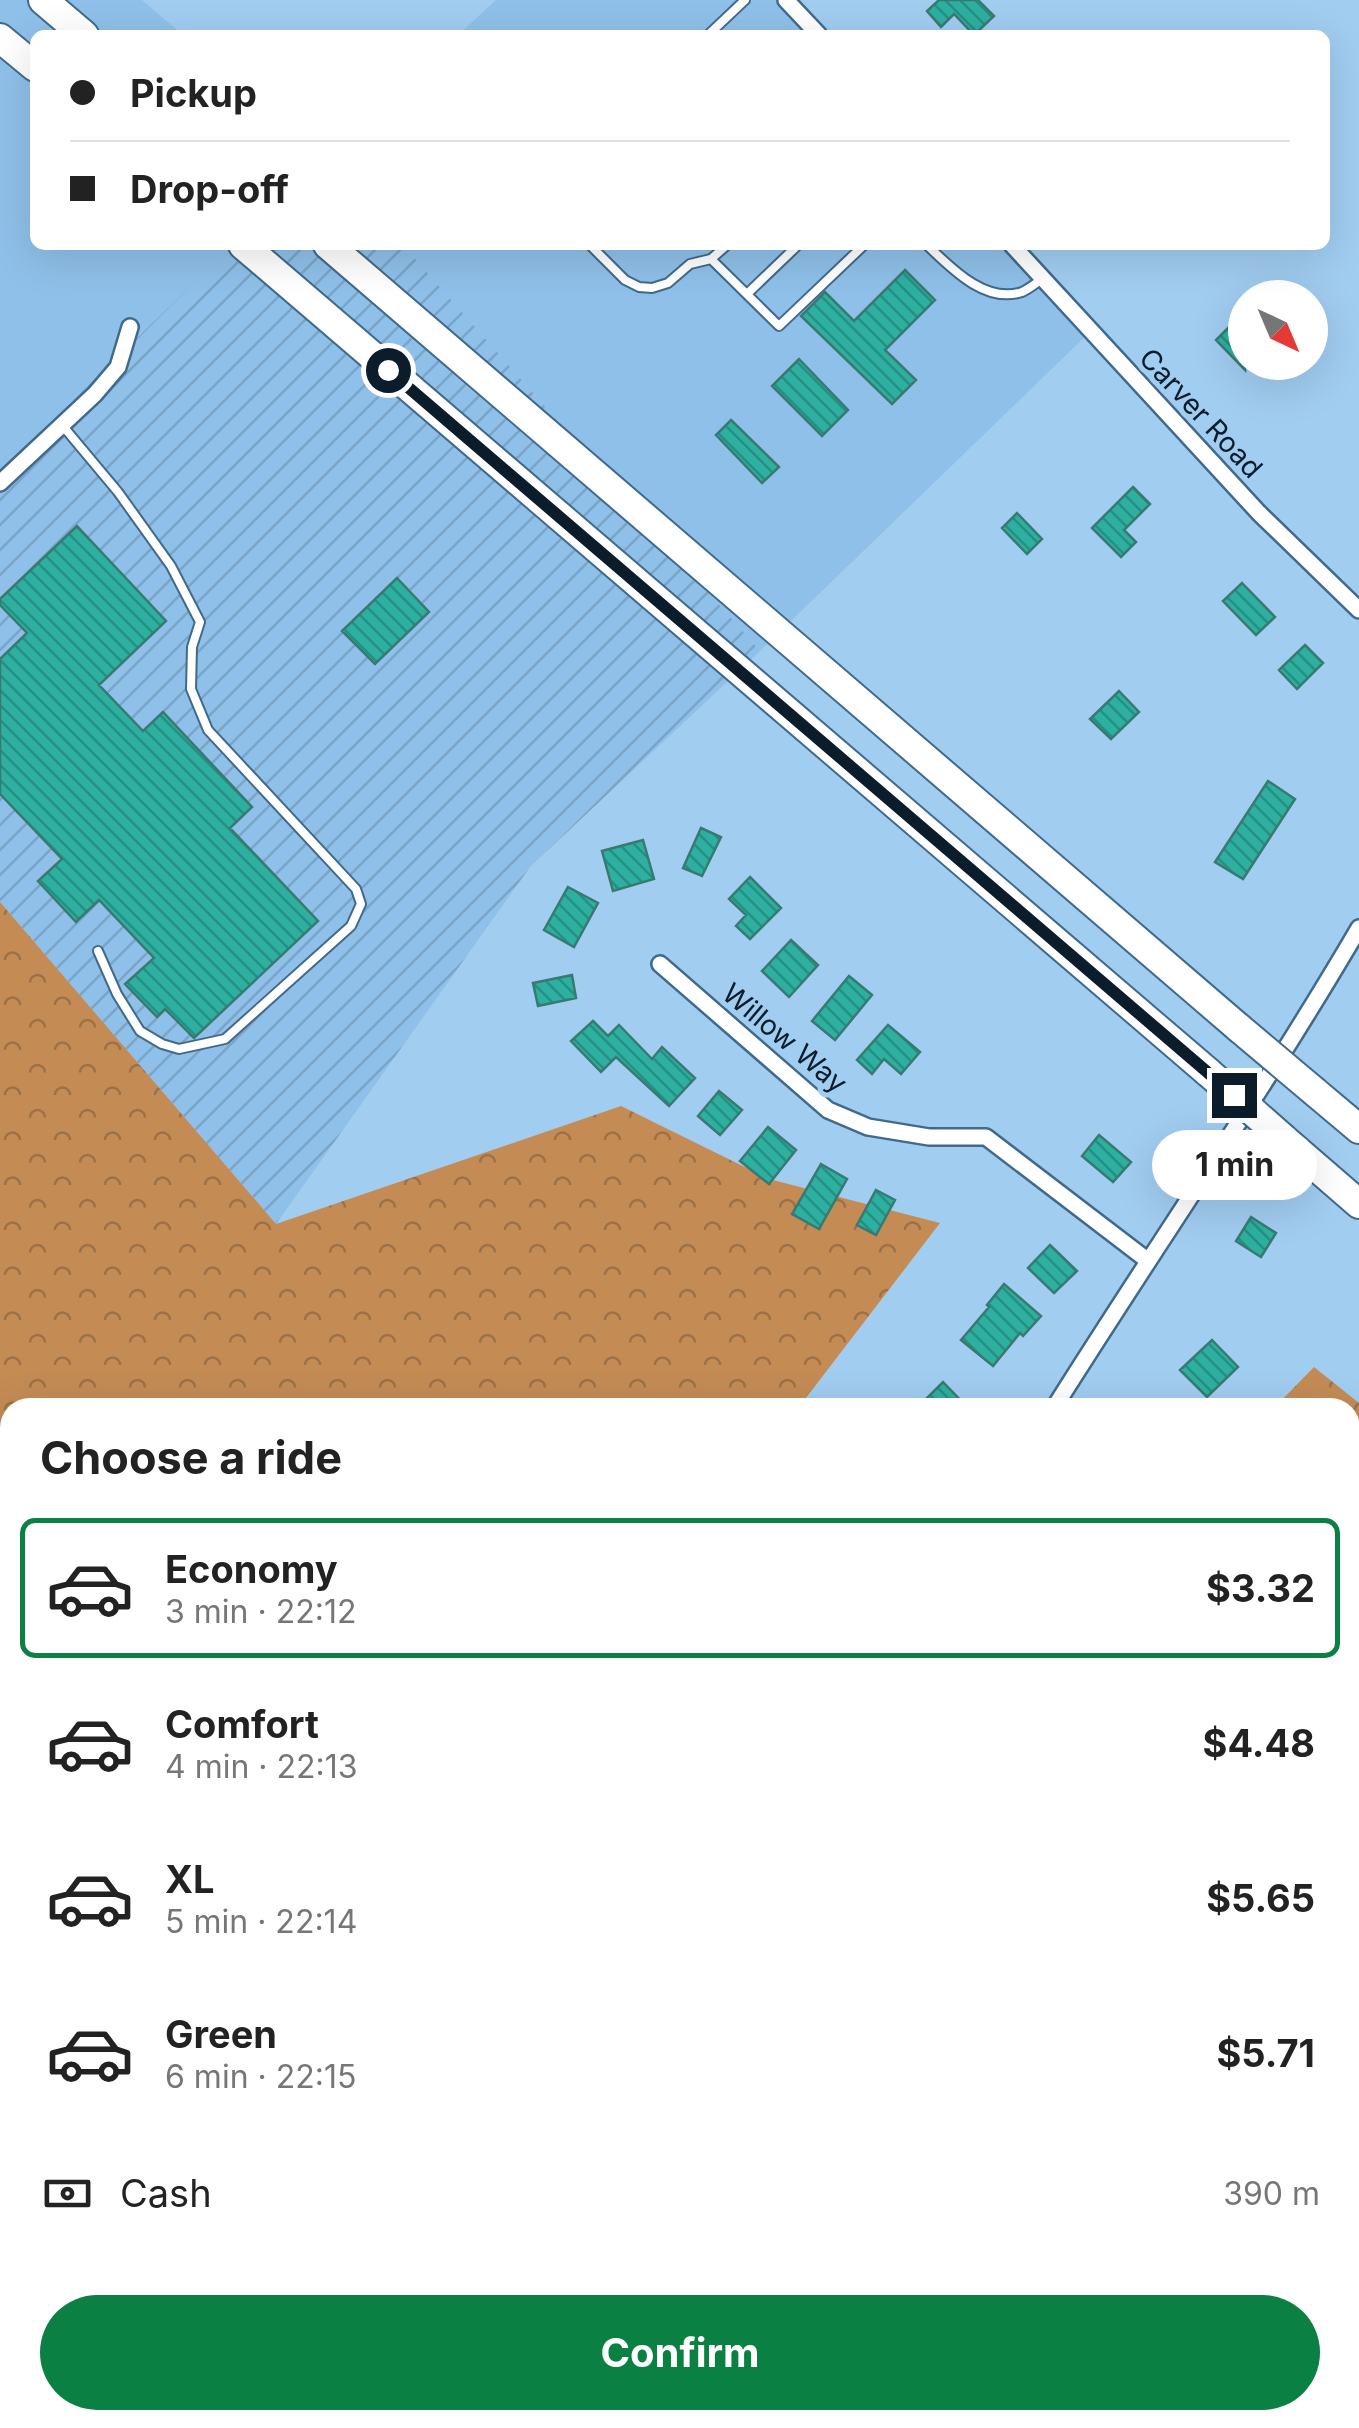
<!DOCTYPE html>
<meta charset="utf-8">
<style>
body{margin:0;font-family:Inter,sans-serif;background:#f2f2f2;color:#222;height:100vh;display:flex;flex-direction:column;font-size:38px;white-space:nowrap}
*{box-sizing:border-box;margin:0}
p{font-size:32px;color:#767676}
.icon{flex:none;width:55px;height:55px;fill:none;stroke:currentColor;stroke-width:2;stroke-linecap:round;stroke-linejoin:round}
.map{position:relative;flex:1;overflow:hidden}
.panel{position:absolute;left:0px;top:1398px;width:1360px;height:1032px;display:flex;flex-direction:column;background:#fff;border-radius:30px 30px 0 0;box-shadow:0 10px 40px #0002}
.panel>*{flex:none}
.banner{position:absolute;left:30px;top:30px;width:1300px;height:220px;border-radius:15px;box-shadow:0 10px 40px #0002;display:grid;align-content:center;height:220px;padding:0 40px;background:#fff}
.needle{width:65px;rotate:136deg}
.buttons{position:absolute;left:1228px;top:280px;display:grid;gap:20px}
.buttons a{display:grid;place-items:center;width:100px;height:100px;border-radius:50%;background:#fff;box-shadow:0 10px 40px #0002;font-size:50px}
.end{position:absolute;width:45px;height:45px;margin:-22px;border:12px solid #0b1d2a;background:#fff;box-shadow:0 0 0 5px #fff}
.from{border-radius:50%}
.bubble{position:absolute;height:70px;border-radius:35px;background:#fff;box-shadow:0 10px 40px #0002;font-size:32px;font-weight:700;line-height:70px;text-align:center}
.banner b{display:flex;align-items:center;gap:35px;height:95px;font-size:38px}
.banner b+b{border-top:2px solid #e0e0e0}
.banner i{width:25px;height:25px;background:#222}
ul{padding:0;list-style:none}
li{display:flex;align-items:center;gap:30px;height:140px;margin:0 20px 15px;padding:0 20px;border:5px solid transparent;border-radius:15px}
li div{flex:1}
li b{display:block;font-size:38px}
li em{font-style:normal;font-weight:700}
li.selected{border-color:#0b8043}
li>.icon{width:90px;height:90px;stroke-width:1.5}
h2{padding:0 40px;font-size:45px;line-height:120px}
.pay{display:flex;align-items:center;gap:25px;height:110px;padding:0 40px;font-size:38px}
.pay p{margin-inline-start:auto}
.button{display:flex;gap:20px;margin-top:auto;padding:20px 40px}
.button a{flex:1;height:115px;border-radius:60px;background:#0b8043;color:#fff;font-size:40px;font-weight:700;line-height:115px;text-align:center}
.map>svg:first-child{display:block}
.built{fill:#8fc0e9}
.industrial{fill:url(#industrial-furrows)}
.forest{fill:url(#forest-crowns)}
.building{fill:url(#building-back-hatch);stroke:#387a71;stroke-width:2.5}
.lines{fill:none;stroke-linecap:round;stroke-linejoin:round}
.lane-casing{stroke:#416a8a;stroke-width:12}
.street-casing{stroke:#416a8a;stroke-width:20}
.highway-casing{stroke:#416a8a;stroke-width:32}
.lane{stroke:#fff;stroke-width:8}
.street{stroke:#fff;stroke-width:15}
.highway{stroke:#fff;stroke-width:28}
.highway-bridge-casing{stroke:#416a8a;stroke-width:32;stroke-linecap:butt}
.highway-bridge{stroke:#fff;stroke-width:28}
.route{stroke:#0b1d2a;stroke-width:12}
.labels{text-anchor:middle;stroke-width:10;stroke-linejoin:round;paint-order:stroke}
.street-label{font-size:28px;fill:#0b1d2a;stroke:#a1cdf1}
</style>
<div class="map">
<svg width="1359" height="2428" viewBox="0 0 1359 2428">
<defs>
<pattern id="industrial-furrows" width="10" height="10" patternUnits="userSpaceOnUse" patternTransform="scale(2.5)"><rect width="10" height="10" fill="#8fc0e9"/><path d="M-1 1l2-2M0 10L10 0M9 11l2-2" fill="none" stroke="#7aa5c8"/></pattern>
<pattern id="forest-crowns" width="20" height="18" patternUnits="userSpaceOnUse" patternTransform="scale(2.5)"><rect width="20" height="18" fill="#c48b55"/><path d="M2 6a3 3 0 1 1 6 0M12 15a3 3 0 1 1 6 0" fill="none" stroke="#9d7147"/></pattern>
<pattern id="building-back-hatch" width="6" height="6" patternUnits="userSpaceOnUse" patternTransform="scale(2.5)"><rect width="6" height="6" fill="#2db0a0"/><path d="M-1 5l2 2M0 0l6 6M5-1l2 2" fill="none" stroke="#258f83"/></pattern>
</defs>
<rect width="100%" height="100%" fill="#a1cdf1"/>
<path class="built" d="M0,0H142L183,35H35V245H233L0,471Z
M496,0H783L815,35H458Z
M403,245H1011L1091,331L760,651Z
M1350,2304L1359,2308V2428H618L621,2420H1350Z"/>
<path class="industrial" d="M233,245H403L760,651L530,867L276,1224L0,902V471Z"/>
<path class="forest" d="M0,902L276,1224L621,1106L769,1179L940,1223L799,1407L10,1408V2420H621L618,2428H0Z
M1314,1367L1359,1403V1567L1350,1578V1408L1275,1407Z"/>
<path class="building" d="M939,0H978L994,16L974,35L954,14L941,27L927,11Z
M905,270L935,300L885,350L916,380L892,404L801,316L825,292L854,321Z
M1234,322L1245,333V370L1216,340Z
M799,359L848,410L822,436L772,386Z
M731,420L779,467L762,483L716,435Z
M1133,487L1150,504L1124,530L1136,542L1121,557L1092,528Z
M1017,513L1042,539L1027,554L1002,528Z
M77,526L166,621L99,685L143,731L163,712L252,807L230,828L318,921L194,1038L165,1009L157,1017L125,984L154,958L99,900L76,922L38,881L62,859L0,794V659L27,633L0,605V599Z
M397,578L429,612L375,664L342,631Z
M1242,583L1275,617L1256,635L1223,601Z
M1305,645L1323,663L1297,689L1279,670Z
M1119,691L1139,712L1111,739L1090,719Z
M1268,781L1295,799L1243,879L1215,862Z
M701,828L721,837L702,876L683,868Z
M643,840L654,879L613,891L602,851Z
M750,877L781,908L750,939L736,926L746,915L729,899Z
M568,887L598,903L574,947L544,930Z
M791,940L818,965L789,997L762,971Z
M572,975L576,998L538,1006L533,983Z
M849,976L872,995L835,1040L812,1021Z
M593,1021L608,1036L619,1025L652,1059L662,1047L695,1078L669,1106L616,1057L601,1072L571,1041Z
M888,1025L920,1052L901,1074L884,1059L872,1074L857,1060Z
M719,1091L742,1110L720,1135L698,1116Z
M768,1127L796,1150L769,1184L740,1161Z
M1099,1135L1131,1162L1113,1182L1082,1156Z
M821,1164L847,1179L819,1229L792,1214Z
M876,1190L895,1200L876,1235L857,1225Z
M1251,1217L1276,1233L1261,1257L1236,1241Z
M1050,1245L1077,1271L1054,1293L1028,1268Z
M1004,1284L1041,1316L1023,1336L1020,1333L993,1366L961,1340L989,1307L987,1305Z
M1212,1340L1238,1367L1207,1397L1180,1370Z
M943,1382L968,1408H917Z"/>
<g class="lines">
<defs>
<path id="lane" d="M708,35L745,0
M590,245L625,280L639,287L652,288L668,283L690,264L711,259L727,245
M927,245C951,268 985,304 1022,292C1029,289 1036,283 1042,279
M711,259L779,326L864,245
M748,293L798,245
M62,425L118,492L171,566L200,622L192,647L191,689L208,730L356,889L361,904L351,926L225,1039L179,1049L162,1044L140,1031L117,994L98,951
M1350,1677L1359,1669
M1350,2095L1359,2089
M1350,2284L1359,2290
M730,2428L732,2420
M1040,2428L1043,2420"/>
<path id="street" d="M786,0L819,35
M1012,245L1259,513L1359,610
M0,483L95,394L118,367L130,327
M660,964L828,1110L868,1127L929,1137H986L1147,1260
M1054,1408C1155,1247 1263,1092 1359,928
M638,2428L641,2420"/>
<path id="highway" d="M43,0L84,35
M0,38L35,67
M243,245L1209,1073
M328,245L1239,1028
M1315,1092L1359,1129
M1284,1139L1359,1204"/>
</defs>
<use href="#lane" class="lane-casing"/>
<use href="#street" class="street-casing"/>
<use href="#highway" class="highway-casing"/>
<use href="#lane" class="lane"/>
<use href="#street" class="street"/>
<use href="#highway" class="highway"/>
<defs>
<path id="highway-bridge" d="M1239,1028L1315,1092
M1209,1073L1284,1139"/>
</defs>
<use href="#highway-bridge" class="highway-bridge-casing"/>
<use href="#highway-bridge" class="highway-bridge"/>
</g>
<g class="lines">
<path class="route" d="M388,370L1234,1095"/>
</g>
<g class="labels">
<g class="street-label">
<text transform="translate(1201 413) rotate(47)" y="10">Carver Road</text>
<text transform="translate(785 1038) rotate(40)" y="10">Willow Way</text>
</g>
</g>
</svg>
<div class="buttons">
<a><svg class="needle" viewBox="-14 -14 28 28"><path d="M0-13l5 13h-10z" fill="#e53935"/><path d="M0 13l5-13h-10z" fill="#767676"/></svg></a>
</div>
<i class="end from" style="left:388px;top:370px"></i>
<i class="end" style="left:1234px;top:1095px"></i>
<div class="bubble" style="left:1152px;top:1130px;width:165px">1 min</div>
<div class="banner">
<b><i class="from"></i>Pickup</b>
<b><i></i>Drop-off</b>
</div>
<section class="panel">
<h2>Choose a ride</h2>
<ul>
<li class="selected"><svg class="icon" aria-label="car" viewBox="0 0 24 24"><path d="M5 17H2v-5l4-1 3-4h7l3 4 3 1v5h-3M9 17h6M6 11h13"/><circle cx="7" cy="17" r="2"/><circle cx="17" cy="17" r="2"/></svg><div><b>Economy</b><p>3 min · 22:12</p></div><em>$3.32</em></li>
<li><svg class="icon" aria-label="car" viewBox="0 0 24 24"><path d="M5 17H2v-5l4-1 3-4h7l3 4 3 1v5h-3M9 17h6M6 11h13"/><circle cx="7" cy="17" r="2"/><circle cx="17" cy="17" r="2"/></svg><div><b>Comfort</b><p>4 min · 22:13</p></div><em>$4.48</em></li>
<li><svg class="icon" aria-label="car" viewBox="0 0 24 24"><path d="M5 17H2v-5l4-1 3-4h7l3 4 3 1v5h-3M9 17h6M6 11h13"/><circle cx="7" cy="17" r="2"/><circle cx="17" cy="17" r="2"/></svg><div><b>XL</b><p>5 min · 22:14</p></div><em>$5.65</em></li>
<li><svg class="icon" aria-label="car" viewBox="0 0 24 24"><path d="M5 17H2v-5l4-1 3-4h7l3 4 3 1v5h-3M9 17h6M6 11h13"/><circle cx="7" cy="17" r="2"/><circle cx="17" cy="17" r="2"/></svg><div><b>Green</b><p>6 min · 22:15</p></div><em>$5.71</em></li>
</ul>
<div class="pay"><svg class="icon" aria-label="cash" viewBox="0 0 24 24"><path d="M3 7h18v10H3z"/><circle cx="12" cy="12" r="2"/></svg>Cash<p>390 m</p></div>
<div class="button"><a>Confirm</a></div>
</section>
</div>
